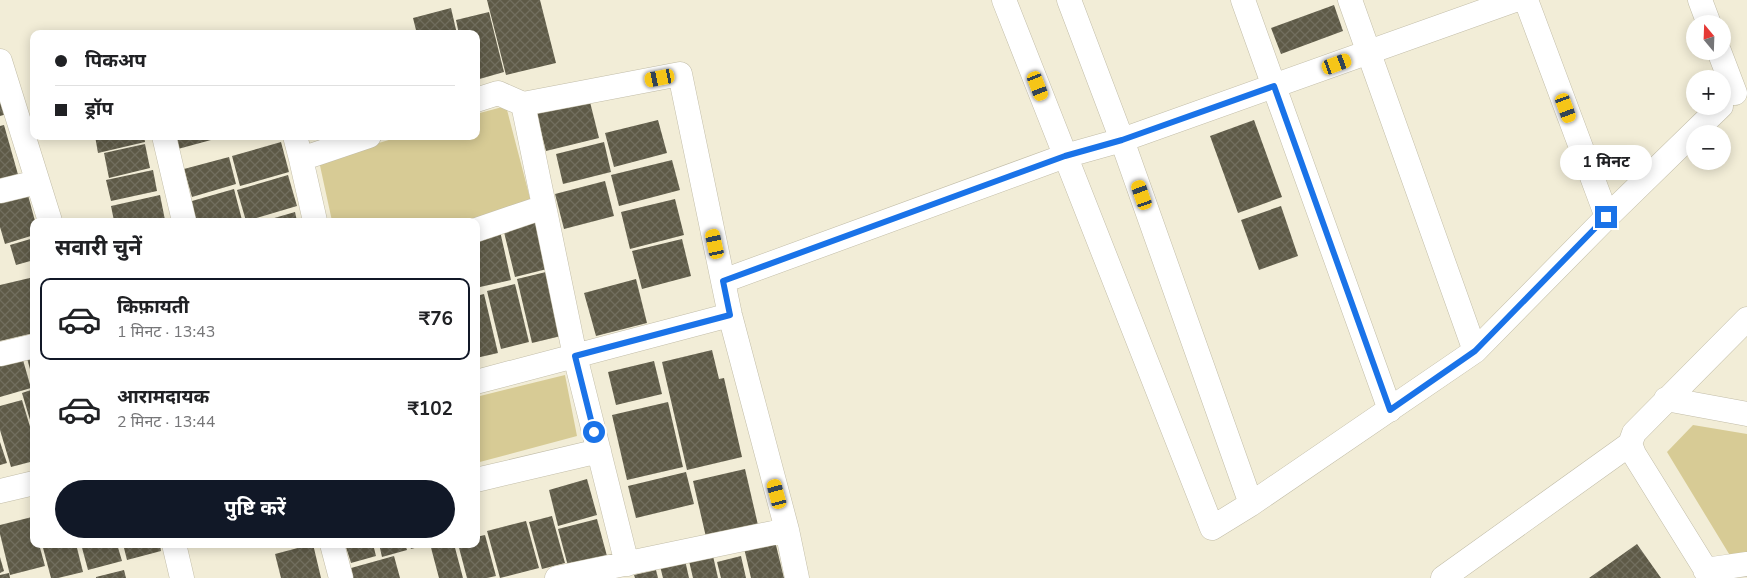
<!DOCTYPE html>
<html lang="hi">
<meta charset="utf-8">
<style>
body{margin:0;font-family:"Nunito Sans","Noto Sans Devanagari",sans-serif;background:#f2f2f2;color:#202124;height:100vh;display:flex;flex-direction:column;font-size:19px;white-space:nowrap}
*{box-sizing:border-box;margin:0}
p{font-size:16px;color:#757577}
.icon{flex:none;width:28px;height:28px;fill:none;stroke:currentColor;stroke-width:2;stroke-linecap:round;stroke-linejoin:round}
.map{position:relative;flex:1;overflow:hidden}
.drawer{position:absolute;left:30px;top:218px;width:450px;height:330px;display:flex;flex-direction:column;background:#fff;border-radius:10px;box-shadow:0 2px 12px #0003}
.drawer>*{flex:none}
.guide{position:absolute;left:30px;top:30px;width:450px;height:110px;border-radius:10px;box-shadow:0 2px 12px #0003;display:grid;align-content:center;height:110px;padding:0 25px;background:#fff}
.needle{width:32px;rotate:341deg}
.fabs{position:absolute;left:1686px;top:15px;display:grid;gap:10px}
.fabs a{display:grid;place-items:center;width:45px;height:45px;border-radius:50%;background:#fff;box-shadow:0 2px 12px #0003;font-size:25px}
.end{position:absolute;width:22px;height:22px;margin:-11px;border:6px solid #1a73e8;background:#fff;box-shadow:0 0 0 2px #fff}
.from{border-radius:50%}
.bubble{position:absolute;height:35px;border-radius:18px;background:#fff;box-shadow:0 2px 12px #0003;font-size:16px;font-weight:700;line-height:35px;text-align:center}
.car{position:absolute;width:15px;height:30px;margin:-15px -8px;border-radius:6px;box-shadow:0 0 4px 1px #0007;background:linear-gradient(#f5c518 24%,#345 0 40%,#f5c518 0 76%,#345 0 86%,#f5c518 0)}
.guide b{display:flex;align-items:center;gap:18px;height:48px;font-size:19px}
.guide b+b{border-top:1px solid #e0e0e0}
.guide i{width:12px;height:12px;background:#202124}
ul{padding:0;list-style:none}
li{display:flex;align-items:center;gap:15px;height:82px;margin:0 10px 8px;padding:0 15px;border:2px solid transparent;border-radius:10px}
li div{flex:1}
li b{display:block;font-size:19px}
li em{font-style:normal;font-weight:700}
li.active{border-color:#111827}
li>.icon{width:45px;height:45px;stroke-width:1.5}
h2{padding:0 25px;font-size:22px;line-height:60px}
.action{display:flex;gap:10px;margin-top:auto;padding:10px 25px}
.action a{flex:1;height:58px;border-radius:30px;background:#111827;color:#fff;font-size:20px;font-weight:700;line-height:58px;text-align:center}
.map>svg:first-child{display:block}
.park{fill:#d7cb95}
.building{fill:url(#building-cross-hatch)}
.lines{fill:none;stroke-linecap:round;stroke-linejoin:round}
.street-casing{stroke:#c2bda8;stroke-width:25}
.street{stroke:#fff;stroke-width:24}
.route{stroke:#1a73e8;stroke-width:6}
</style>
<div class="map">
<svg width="1747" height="578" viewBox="0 0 1747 578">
<defs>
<pattern id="building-cross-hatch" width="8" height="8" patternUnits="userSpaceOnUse" patternTransform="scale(1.25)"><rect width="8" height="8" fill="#5e5a47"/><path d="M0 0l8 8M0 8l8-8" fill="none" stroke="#716e5e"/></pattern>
</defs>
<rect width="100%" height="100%" fill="#f2edd7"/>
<path class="park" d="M506,106L531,202L471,221H332L319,161L402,136H476V114Z
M565,375L577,436L476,463V397Z
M1693,425L1747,434V565L1737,567L1667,452Z"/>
<path class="building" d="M487,0H540L556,63L506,75Z
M1334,5L1343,31L1281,54L1271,28Z
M451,8L457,34H417L413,18Z
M489,12L504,72L476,80V34H459L456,20Z
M0,90L7,114L0,116Z
M589,98L599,138L546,151L536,112Z
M658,120L667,153L614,167L605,133Z
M1254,120L1282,197L1238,213L1210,136Z
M4,125L19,178L0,184V126Z
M95,136H144L145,142L98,153Z
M174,136H222V137L178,149Z
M281,142L289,172L240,186L232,156Z
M604,142L611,172L563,184L556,154Z
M145,144L150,168L109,178L104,153Z
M229,157L236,184L192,197L184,169Z
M672,160L680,190L619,206L611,175Z
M153,170L157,191L111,201L106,180Z
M288,175L297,206L246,221L237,190Z
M605,181L614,216L564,229L555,194Z
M234,189L242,220L237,221H190L185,203Z
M28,195L35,221L34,235L5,244L0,227V202Z
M160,195L165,220L159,221H114L111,206Z
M675,199L684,235L630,249L621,212Z
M1281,206L1298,256L1259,270L1241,220Z
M295,212L297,221H264Z
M535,221L547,269L515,277L503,228Z
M500,231L511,280L480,287L476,271V237Z
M34,238V260L16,265L10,245Z
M682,239L691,276L642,289L632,251Z
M546,272L561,336L532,343L517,279Z
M34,277V333L0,341V285Z
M636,279L647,323L596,336L584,293Z
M515,284L529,342L501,349L487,291Z
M484,294L498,353L476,358V296Z
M34,349V380H33L25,351Z
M712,350L719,379L724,378L742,457L687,470L662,362Z
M21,353L31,388L0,397V360Z
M654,361L662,394L616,405L608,372Z
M34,389V430H33L22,393Z
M22,400L34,440V461L11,467L0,430V406Z
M668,402L683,467L627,480L612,415Z
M0,442L7,463L0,465Z
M745,469L758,525L706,537L693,481Z
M686,472L694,504L636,518L628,486Z
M587,479L597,515L558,526L549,490Z
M552,516L565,563L542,569L529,522Z
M32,517L34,544H39L45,566L10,575L0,534V525Z
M597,519L607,556L568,566L558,529Z
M526,521L539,568L500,578L487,531Z
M485,535L496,576L487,578H467L458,544H476V537Z
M775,541L784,578H751L744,548Z
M42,544H76L83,572L58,578H51Z
M81,544H117L122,561L88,570Z
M123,544H160L161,551L127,560Z
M313,544L321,578H281L275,554Z
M345,544H373L376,556L351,563Z
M379,544H405L407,550L382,557Z
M409,544H429L411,549Z
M430,544H454L463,578H439Z
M1637,544L1661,578H1589Z
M394,556L400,578H353L351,568Z
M713,556L718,578H693L689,561Z
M741,556L746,578H721L717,562Z
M0,557L4,571L0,573Z
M685,560L689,578H663L660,566Z
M124,570L126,578H96V577Z
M656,570L658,578H635L634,575Z
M9,573L10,578H0V575Z"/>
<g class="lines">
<defs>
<path id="street" d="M1004,0L1212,528L1251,504L1475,351L1607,217L1721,106
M1069,0L1122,140L1251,504
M1243,0L1390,410
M1350,0L1475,351
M1526,0L1607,217
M1700,0L1709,24
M1719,51L1735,93
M0,61L50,221
M476,100L498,93L523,104L680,74L730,315L787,530L797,578
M523,104L575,356L627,564
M164,136L184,221
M295,136L301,159
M0,191L37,182
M315,221L301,159L369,136
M476,230L544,207
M723,281L1065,156L1122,140L1515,0
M0,354L34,346
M476,382L730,315
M1666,399L1747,414
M476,480L599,451
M0,491L34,483
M174,544L182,578
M332,544L341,578
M1705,570L1747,564
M557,578L787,530
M1443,578L1630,444
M1711,578L1634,454L1630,444L1634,433L1747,319"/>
</defs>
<use href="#street" class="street-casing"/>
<use href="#street" class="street"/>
</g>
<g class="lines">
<path class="route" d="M594,432L575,356L730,315L723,281L1065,156L1122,140L1274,86L1390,410L1475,351L1606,217"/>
</g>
</svg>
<div class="fabs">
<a><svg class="needle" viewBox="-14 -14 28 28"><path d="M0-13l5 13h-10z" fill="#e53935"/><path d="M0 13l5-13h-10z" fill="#757577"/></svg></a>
<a>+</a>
<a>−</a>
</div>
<i class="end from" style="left:594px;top:432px"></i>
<i class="end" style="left:1606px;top:217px"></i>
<div class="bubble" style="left:1560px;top:145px;width:92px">1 मिनट</div>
<i class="car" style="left:1337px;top:64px;rotate:70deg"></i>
<i class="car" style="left:660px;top:78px;rotate:259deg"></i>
<i class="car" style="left:1038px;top:86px;rotate:159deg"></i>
<i class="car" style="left:1566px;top:108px;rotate:160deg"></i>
<i class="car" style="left:1142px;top:195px;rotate:341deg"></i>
<i class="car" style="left:715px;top:244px;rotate:348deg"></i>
<i class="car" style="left:777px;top:494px;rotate:345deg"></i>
<div class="guide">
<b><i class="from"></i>पिकअप</b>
<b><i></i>ड्रॉप</b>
</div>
<section class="drawer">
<h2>सवारी चुनें</h2>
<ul>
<li class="active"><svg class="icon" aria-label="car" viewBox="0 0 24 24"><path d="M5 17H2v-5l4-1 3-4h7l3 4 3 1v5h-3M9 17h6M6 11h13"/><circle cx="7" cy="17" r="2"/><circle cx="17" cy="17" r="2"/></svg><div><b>किफ़ायती</b><p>1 मिनट · 13:43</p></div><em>₹76</em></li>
<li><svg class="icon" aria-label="car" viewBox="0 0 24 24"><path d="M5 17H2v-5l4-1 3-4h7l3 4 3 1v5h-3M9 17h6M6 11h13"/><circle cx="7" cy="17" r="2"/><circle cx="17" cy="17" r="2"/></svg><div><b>आरामदायक</b><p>2 मिनट · 13:44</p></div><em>₹102</em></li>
</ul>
<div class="action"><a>पुष्टि करें</a></div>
</section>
</div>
